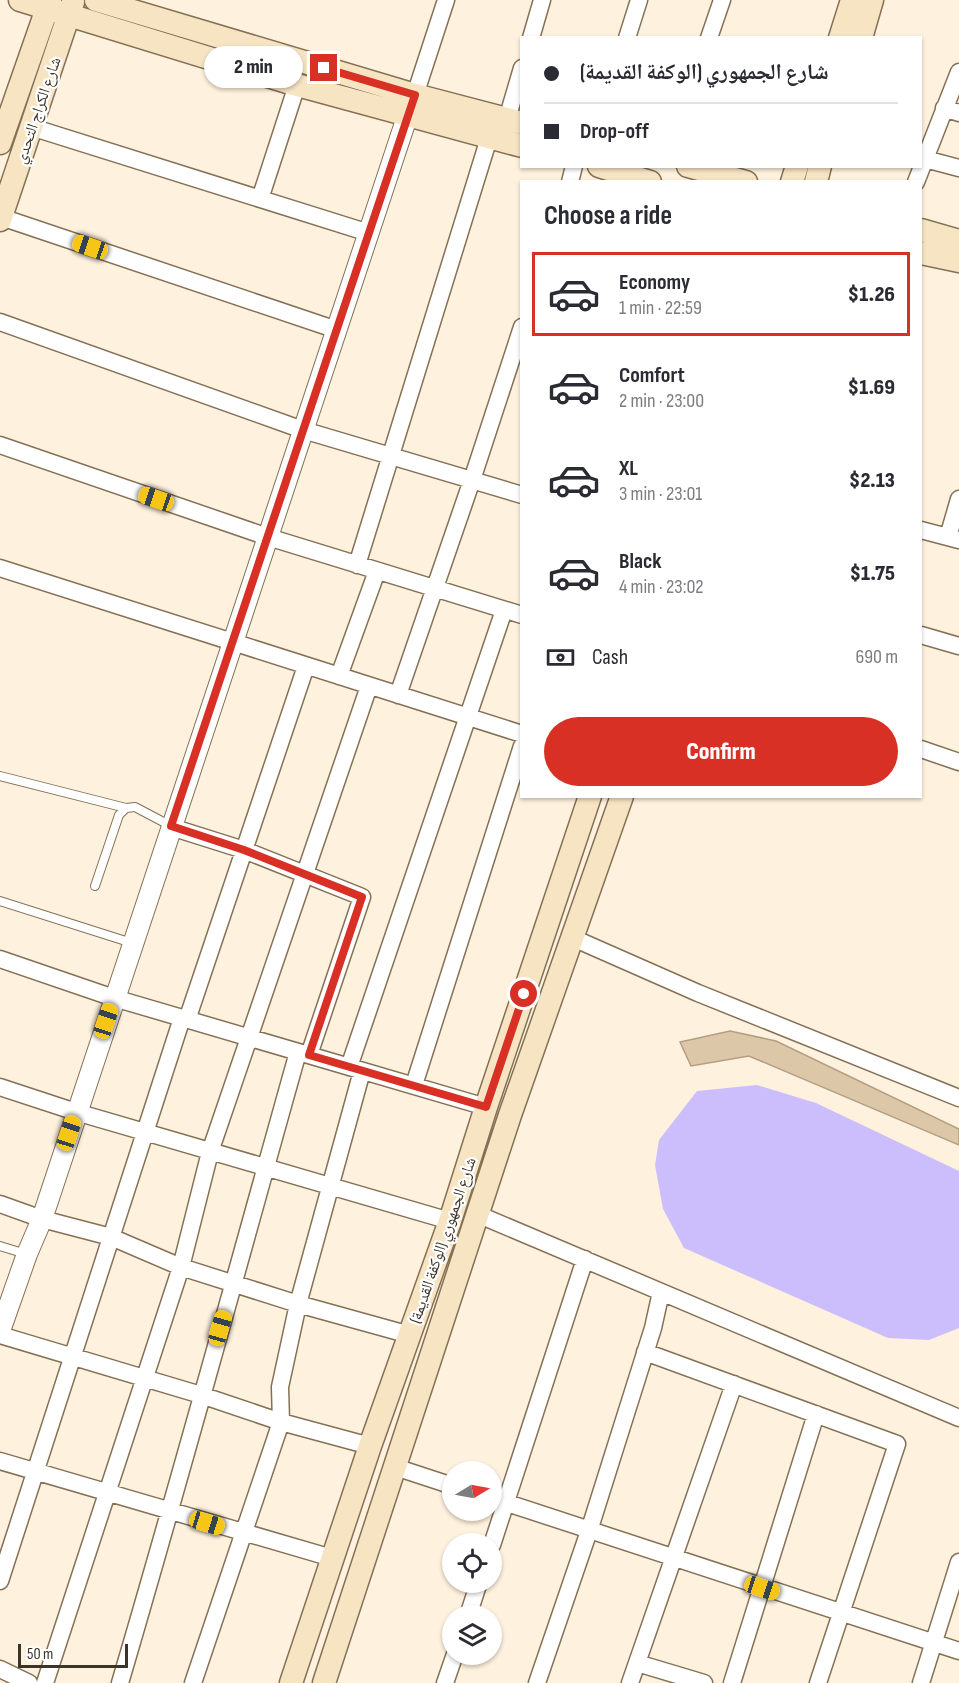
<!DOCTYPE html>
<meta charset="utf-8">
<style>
body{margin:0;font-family:"Sofia Sans Condensed","Noto Naskh Arabic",sans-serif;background:#f7f7f7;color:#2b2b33;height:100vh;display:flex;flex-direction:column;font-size:22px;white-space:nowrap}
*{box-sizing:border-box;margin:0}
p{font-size:20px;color:#7c7c81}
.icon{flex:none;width:33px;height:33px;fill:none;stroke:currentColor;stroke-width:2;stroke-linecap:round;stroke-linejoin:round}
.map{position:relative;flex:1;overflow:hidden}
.details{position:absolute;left:520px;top:180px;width:402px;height:618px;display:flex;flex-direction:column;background:#fff;border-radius:0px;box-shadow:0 2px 4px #0004}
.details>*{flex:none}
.guide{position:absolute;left:520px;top:36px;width:402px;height:132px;border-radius:0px;box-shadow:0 2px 4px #0004;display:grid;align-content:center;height:132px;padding:0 24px;background:#fff}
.needle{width:39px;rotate:80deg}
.controls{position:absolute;left:442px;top:1461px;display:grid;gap:12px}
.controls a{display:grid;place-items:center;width:60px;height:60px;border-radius:50%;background:#fff;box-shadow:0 2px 4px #0004;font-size:30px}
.scale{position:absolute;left:18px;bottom:15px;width:110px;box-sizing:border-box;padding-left:6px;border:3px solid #3d3428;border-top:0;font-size:16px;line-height:21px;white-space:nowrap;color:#3d3428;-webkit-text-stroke:4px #fff;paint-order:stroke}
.end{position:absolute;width:27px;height:27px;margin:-14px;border:8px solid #d93025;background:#fff;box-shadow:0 0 0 3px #fff}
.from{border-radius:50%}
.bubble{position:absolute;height:42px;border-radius:21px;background:#fff;box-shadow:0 2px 4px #0004;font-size:20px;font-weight:800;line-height:42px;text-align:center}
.car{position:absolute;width:18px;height:36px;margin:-18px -9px;border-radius:8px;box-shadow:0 0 4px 2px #0007;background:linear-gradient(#f5c518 24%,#345 0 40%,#f5c518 0 76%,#345 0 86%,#f5c518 0)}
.guide b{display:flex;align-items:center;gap:21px;height:57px;font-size:22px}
.guide b+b{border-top:2px solid #e1e1e2}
.guide i{width:15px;height:15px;background:#2b2b33}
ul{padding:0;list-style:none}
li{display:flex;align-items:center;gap:18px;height:84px;margin:0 12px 9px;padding:0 12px;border:3px solid transparent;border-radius:0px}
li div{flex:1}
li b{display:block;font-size:22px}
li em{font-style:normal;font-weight:800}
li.active{border-color:#d93025}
li>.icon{width:54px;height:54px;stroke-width:1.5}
h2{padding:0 24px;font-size:27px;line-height:72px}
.pay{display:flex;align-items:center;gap:15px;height:66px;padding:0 24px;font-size:22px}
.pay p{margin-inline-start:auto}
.action{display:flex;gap:12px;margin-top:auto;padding:12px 24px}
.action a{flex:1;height:69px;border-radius:36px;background:#d93025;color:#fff;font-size:24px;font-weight:800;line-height:69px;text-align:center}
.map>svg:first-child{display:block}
.pitch{fill:#ccbefd}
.building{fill:#dcc7a9;stroke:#b39e81;stroke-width:1.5}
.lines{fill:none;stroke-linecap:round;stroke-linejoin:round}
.service-casing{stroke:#847155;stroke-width:10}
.minor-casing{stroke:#847155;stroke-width:19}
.tertiary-casing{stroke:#847155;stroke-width:22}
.secondary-casing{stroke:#847155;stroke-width:25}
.service{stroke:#fff;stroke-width:8}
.minor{stroke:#fff;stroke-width:16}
.tertiary{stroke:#fff;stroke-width:20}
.secondary{stroke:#f7e4c3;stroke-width:22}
.route{stroke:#d93025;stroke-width:8}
.labels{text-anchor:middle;stroke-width:4.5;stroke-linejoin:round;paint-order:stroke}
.street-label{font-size:16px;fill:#3d3428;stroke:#fff}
</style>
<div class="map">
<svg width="959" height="1683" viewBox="0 0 959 1683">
<rect width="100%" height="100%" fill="#fef1de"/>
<path class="pitch" d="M757,1085L816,1103L959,1171V1328L929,1340L888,1338L684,1248L663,1209L655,1165L659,1140L697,1091Z"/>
<path class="building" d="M730,1031L776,1041L959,1129V1145L749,1056L691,1066L680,1042Z"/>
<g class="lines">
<defs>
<path id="service" d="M0,776L126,808
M95,886L119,815L126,808L135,807L171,826
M0,901L132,943
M0,1246L26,1254"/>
<path id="minor" d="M531,38L542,0
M627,38L639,0
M709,38L722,0
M415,95L446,0
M944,108L959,113
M507,119L522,68
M31,127L369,233
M925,159L959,168
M570,182L574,166
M916,182L959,72
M260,199L297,85
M1,217L337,330
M0,322L303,430L522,495
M0,445L268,537L522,615
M921,530L959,540
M948,537L959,499
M357,565L489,138
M0,568L522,734
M921,635L959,646
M339,676L377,571
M398,695L472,480L522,327
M921,749L959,762
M171,827L244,850L362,897L309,1055
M573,938L698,993L959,1098
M0,959L114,998L486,1107
M187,1020L306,666
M349,1067L504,610
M414,1085L522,746
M0,1087L76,1112L450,1221
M0,1204L42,1219L111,1237L181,1267L298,1304L410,1335
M477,1214L959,1418
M0,1335L201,1395L281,1422L370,1446
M645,1352L897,1444L818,1683
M0,1461L332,1558
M395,1467L453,1486
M492,1498L959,1651
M492,1545L585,1259
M0,1581L182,1018
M468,1616L479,1582
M637,1663L704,1683
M0,1669L29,1683
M45,1683L181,1267L210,1152L369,686
M120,1683C182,1473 239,1262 298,1052
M193,1683L281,1422L280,1387L298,1304L362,1071
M445,1683L455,1654
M537,1683L589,1531L653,1328L661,1292
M630,1683L734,1384
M732,1683L816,1414
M921,1683L959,1562"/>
<path id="tertiary" d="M0,1331L27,1254L42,1219L412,102"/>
<path id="secondary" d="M20,0L297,85L522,146
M96,0L415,95L522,123
M840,38L852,0
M861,38L872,0
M0,143L50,0
M599,166L650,182
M688,166L746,182
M792,182L797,166
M816,182L820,166
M0,220L73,2
M921,230L959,241
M921,253L959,261
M291,1683L370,1446L450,1221L486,1107L590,796
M324,1683L510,1115L622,796"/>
</defs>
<use href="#service" class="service-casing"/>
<use href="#minor" class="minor-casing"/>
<use href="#tertiary" class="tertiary-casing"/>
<use href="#secondary" class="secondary-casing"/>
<use href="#service" class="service"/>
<use href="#minor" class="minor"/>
<use href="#tertiary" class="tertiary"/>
<use href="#secondary" class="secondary"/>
</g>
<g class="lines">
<path class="route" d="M324,68L415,95L171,826L244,850L362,897L309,1055L486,1107L524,994"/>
</g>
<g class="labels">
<g class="street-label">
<text transform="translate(37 110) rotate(-71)" y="6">شارع الكراج التحدي</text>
<text transform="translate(442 1240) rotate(-71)" y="6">شارع الجمهوري (الوكفة القديمة)</text>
</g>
</g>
</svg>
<div class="controls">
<a><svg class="needle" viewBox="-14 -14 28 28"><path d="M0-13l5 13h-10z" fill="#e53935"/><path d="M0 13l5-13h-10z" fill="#7c7c81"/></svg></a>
<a><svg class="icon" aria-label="locate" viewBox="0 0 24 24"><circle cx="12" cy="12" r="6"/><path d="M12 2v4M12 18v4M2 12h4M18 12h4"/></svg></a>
<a><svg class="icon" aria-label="layers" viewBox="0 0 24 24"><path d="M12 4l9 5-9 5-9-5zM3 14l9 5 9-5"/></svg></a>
</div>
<div class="scale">50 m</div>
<i class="end from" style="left:524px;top:994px"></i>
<i class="end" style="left:324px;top:68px"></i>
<div class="bubble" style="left:204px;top:46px;width:99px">2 min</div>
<i class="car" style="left:90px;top:247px;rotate:289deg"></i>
<i class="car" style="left:156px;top:499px;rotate:289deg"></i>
<i class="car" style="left:106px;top:1021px;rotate:18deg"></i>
<i class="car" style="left:69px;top:1133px;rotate:18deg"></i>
<i class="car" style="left:220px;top:1328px;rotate:16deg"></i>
<i class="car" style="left:207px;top:1523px;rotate:107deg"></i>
<i class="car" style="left:762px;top:1588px;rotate:108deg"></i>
<div class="guide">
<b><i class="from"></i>شارع الجمهوري (الوكفة القديمة)</b>
<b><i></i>Drop-off</b>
</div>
<section class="details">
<h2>Choose a ride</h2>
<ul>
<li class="active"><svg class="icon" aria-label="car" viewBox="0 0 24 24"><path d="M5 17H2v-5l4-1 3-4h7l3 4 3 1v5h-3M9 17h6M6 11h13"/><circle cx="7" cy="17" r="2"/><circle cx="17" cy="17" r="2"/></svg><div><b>Economy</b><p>1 min · 22:59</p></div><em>$1.26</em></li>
<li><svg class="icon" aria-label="car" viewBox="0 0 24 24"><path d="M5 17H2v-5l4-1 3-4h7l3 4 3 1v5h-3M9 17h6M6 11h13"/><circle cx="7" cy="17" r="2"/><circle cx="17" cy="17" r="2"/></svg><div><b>Comfort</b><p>2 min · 23:00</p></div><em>$1.69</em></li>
<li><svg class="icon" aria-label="car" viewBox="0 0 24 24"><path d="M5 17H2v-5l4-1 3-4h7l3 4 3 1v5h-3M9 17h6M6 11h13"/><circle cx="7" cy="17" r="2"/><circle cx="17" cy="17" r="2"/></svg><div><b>XL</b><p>3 min · 23:01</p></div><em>$2.13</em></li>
<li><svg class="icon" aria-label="car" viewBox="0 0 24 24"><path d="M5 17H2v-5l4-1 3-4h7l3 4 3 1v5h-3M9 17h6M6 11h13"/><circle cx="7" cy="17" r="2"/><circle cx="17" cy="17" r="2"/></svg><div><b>Black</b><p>4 min · 23:02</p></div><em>$1.75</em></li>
</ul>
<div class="pay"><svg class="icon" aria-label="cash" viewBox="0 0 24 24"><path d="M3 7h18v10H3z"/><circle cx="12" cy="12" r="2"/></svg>Cash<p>690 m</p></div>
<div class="action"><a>Confirm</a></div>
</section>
</div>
